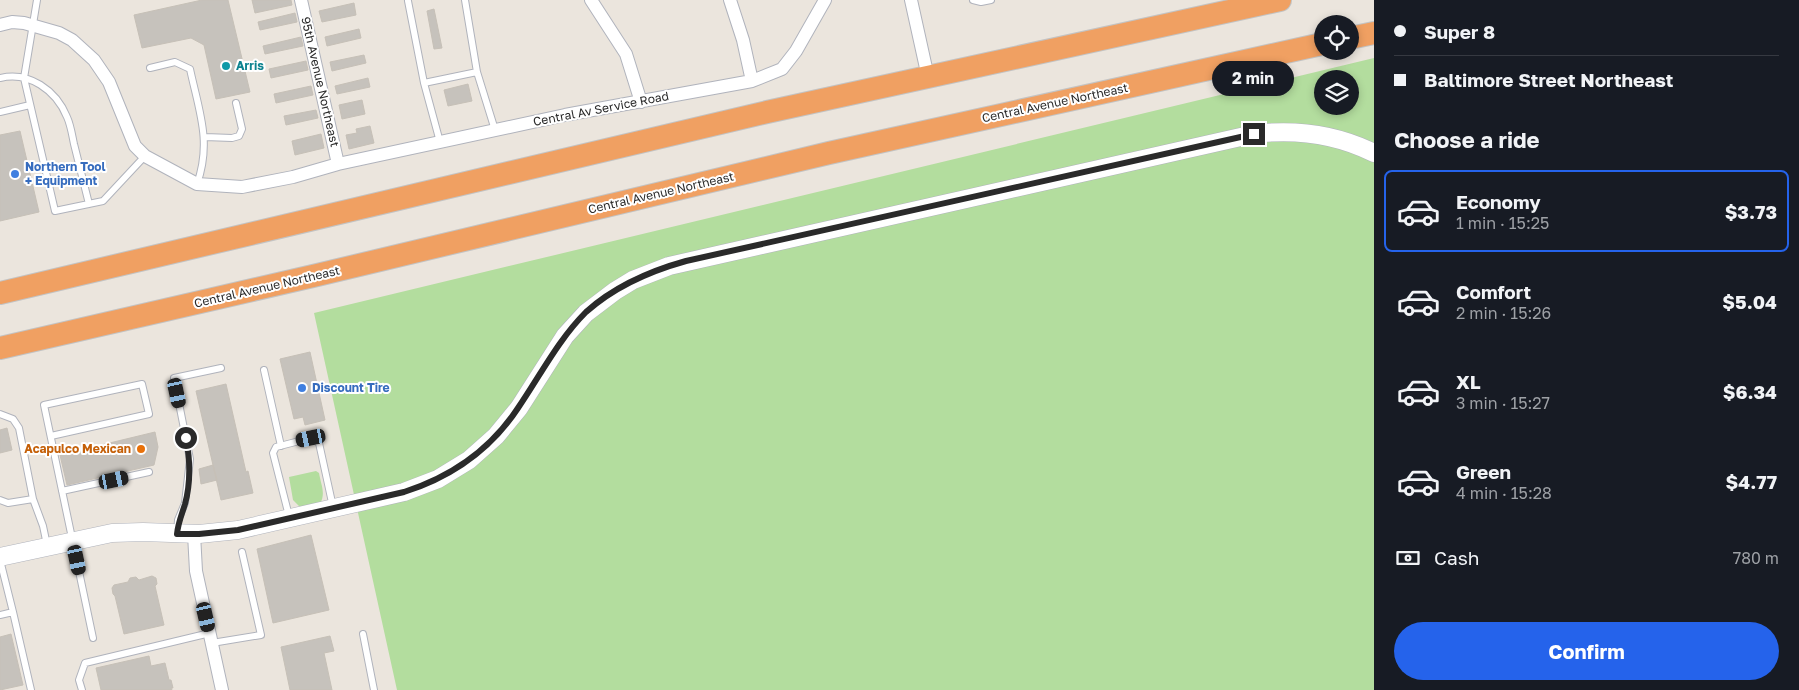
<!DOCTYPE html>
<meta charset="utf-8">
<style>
body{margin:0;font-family:"Golos Text",sans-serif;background:#20242c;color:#f1f3f6;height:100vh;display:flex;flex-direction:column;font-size:19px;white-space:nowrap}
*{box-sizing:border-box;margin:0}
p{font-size:16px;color:#9ea1a6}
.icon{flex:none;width:28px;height:28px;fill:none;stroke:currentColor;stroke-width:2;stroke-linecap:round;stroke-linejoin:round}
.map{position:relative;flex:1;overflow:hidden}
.side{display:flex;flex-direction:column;background:#171b24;width:425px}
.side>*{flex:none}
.banner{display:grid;align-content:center;height:110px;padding:0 20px;background:#171b24}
.tools{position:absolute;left:1314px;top:15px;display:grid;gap:10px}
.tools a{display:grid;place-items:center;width:45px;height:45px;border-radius:50%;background:#171b24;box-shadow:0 2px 8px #0003;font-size:25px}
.end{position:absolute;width:22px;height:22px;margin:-11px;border:6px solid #2a2a2a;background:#fff;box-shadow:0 0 0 2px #fff}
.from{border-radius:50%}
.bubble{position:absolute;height:35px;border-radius:18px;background:#171b24;box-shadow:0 2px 8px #0003;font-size:16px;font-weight:700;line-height:35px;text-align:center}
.car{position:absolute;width:15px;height:30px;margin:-15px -8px;border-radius:6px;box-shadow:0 0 4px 1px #0007;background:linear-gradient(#222 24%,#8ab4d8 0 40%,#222 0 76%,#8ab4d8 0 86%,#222 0)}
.banner b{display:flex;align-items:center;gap:18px;height:48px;font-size:19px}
.banner b+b{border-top:1px solid #363941}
.banner i{width:12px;height:12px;background:#f1f3f6}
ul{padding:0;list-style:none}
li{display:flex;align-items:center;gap:15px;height:82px;margin:0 10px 8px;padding:0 10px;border:2px solid transparent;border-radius:8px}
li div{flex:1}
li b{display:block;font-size:19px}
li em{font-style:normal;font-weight:700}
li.on{border-color:#2563eb}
li>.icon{width:45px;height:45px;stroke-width:1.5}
h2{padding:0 20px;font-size:22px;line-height:60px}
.pay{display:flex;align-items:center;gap:12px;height:55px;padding:0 20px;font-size:19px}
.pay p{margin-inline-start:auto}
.button{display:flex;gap:10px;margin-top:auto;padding:10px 20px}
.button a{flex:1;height:58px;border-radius:30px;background:#2563eb;color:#fff;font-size:20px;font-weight:700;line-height:58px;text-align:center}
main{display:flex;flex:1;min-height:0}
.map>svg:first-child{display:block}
.green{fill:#b3dd9e;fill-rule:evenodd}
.building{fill:#c6c2bc;stroke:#c6c0b7}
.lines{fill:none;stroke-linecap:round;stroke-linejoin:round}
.lane-casing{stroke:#b0b3bc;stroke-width:8}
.street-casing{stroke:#b0b3bc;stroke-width:14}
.secondary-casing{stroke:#b0b3bc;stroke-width:19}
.highway-casing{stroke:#c3c3c3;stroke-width:24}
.lane{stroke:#fff;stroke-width:6}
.street{stroke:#fff;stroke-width:12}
.secondary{stroke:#fff;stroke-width:18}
.highway{stroke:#f0a062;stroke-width:22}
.route{stroke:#2a2a2a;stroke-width:6}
.culture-dot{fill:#0f9aa8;stroke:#fff;stroke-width:2}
.shop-dot{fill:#3f7fe0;stroke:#fff;stroke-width:2}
.food-dot{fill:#e8710a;stroke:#fff;stroke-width:2}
.labels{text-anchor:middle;stroke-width:4;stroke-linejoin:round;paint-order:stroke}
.culture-label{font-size:12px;font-weight:bold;fill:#0d838f;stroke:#fff;text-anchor:start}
.street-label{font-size:12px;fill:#2a2a2a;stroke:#fff}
.shop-label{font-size:12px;font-weight:bold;fill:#366cbe;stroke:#fff;text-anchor:start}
.food-label{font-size:12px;font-weight:bold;fill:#c56008;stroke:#fff;text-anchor:end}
</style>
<main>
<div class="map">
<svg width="1374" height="690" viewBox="0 0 1374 690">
<rect width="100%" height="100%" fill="#ebe5dd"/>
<path class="green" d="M1374,58V690H397L314,313ZM1322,79H1350V106H1322Z
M316,471L319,473C321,485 326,493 320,504L300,507L293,500L289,477Z"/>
<path class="building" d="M202,0H228L250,92L216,99L204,45L191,38L142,48L134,15Z
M252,0H291L292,5L255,13Z
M354,3L356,15L322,22L319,11Z
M434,9L442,48L434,49L427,11Z
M295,13L297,22L260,30L258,22Z
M359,29L361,38L327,46L325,37Z
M301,37L303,46L265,54L263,46Z
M364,55L366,63L332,71L330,62Z
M306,61L308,70L271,78L269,69Z
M368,78L370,87L337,94L335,86Z
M468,84L472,101L448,106L444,90Z
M311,86L313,95L276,103L274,94Z
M362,100L365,114L342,119L339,105Z
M316,110L318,118L286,125L284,116Z
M370,126L374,143L349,149L346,135L357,133L356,129Z
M20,131L39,212L0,221V135Z
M321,134L324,148L295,155L292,141Z
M310,352L325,420L305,425L303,417L294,419L280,359Z
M226,384L246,472L248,471L253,493L221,500L196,391Z
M7,428L12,450L0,453V430Z
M155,432L158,447L154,465L67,485L60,455Z
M213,465L217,480L201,484L199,469Z
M311,535L329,610L273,623L257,549Z
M152,576L156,578L157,584L155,586L164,625L124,634L115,596L113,594L112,588L114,585L128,582L130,578L136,577L139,580Z
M11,634L23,685L0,690V637Z
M330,636L334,651L324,653L332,690H290L281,647Z
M149,656L151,666L165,663L169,680H171L173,688H171L172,690H101L96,668Z"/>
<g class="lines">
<defs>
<path id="lane" d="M37,0L24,78L55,211L103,201L145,156
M465,0L477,72
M973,0L981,2L991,0
M408,1L424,83
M150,68L175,62L190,69C199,111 212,142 197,184
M0,78C29,71 56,90 67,117C71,126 72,135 74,144C79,164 84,184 89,204
M0,112L30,105
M205,137L232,138L239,136L242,129L236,103
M440,142L424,83L477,72L495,130
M264,370L281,446
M0,414L13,419L19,428L33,499L8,503L0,500
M51,436L149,414L142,384L44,405L93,638
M62,491L149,472
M33,499L43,526L47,545
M289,516L273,453L276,447L311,438L319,443L333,507
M177,533L178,520L185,503L190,459L174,378L221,368
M0,560L13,612L0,615
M13,612L31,690
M363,634L374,690
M212,643L261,635L242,552
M82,690L79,680L85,663L210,633"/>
<path id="street" d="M301,0L338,164
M591,0L626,54L641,102
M730,0L743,40L752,81
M911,0L928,77
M0,25L12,22L24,23L59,33L72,40L94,60L109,82L135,146L145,156L197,184L242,187L293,177L338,164L565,115L752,81L782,69L796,51L825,0
M194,534L196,571L222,690"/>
<path id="secondary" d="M0,557L112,533L143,532L199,534L238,530L404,492L438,479L469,460L496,436L519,408L565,336L586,313L615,291L633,280L669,266L1254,134C1296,129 1336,134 1374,153"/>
<path id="highway" d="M1350,38L1374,33
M0,293L767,112L1280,0
M0,348L313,276L829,153L1322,44"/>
</defs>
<use href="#lane" class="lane-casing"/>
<use href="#street" class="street-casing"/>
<use href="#secondary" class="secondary-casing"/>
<use href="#highway" class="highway-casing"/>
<use href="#lane" class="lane"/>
<use href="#street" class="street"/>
<use href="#secondary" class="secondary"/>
<use href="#highway" class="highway"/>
</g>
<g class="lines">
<path class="route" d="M186,438C190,459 191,482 185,504C182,514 178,523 177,534H199L238,530L404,492C451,477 491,449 518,408C540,376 558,340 586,312C615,286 650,271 686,261L1254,134"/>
</g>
<circle class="culture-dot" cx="226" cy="66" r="5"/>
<g class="shop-dot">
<circle cx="15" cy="174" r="5"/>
<circle cx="302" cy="388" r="5"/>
</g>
<circle class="food-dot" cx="141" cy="449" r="5"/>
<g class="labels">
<g class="culture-label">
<text x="236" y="70">Arris</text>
</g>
<g class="street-label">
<text transform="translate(320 82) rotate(77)" y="4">95th Avenue Northeast</text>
<text transform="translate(1055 103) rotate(-12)" y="4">Central Avenue Northeast</text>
<text transform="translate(601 109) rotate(-11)" y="4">Central Av Service Road</text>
<text transform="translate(661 193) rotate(-13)" y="4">Central Avenue Northeast</text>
<text transform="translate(267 287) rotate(-13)" y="4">Central Avenue Northeast</text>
</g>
<g class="shop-label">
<text x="25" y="171">Northern Tool<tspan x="25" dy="14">+ Equipment</tspan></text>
<text x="312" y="392">Discount Tire</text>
</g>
<g class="food-label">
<text x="131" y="453">Acapulco Mexican</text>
</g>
</g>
</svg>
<div class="tools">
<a><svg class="icon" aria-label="locate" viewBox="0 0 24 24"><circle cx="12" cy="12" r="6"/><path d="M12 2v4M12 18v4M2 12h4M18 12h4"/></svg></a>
<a><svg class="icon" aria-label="layers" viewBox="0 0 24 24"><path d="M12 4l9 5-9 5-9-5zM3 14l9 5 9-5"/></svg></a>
</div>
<i class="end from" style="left:186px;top:438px"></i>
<i class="end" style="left:1254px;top:134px"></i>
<div class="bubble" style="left:1212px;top:61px;width:82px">2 min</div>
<i class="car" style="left:177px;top:393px;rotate:168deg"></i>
<i class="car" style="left:311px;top:438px;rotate:258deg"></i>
<i class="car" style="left:114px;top:480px;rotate:78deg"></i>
<i class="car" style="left:77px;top:560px;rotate:168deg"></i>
<i class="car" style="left:206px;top:617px;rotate:167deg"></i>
</div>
<section class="side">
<div class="banner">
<b><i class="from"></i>Super 8</b>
<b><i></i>Baltimore Street Northeast</b>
</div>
<h2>Choose a ride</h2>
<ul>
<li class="on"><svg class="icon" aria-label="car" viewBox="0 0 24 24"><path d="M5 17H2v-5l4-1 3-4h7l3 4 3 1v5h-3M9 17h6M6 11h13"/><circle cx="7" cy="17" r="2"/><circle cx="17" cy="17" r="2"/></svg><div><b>Economy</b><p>1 min · 15:25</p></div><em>$3.73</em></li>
<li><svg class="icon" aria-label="car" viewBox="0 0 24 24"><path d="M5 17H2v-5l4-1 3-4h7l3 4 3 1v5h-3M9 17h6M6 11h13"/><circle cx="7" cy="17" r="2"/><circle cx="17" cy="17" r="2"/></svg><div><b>Comfort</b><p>2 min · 15:26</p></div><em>$5.04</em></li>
<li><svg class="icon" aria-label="car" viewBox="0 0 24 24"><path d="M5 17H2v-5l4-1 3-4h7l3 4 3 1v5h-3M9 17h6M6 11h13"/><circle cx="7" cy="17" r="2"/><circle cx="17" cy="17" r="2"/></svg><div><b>XL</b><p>3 min · 15:27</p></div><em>$6.34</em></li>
<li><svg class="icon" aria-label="car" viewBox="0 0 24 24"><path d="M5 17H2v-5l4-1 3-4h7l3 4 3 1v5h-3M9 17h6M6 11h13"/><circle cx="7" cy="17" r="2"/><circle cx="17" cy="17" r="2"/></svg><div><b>Green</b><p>4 min · 15:28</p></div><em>$4.77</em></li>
</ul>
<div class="pay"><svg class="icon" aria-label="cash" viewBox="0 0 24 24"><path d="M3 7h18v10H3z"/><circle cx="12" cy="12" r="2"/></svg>Cash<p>780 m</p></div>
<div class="button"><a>Confirm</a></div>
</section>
</main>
